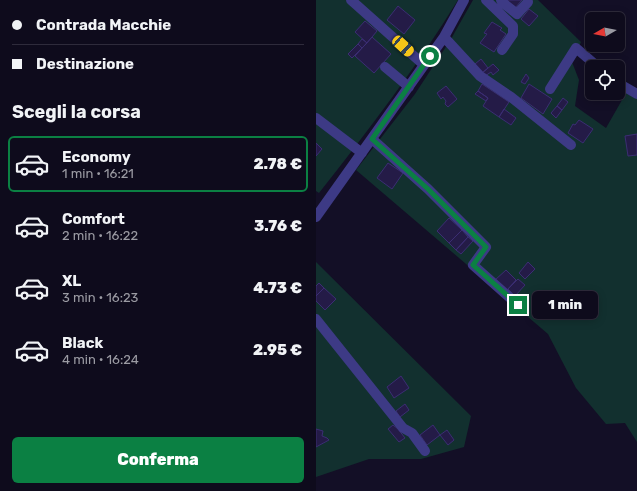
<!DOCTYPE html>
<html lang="it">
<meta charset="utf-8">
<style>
body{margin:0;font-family:Rubik,sans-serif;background:#171425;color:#f1f3f6;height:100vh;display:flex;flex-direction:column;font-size:15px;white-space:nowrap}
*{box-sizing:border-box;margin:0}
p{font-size:13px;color:#9b9ba3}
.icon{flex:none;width:22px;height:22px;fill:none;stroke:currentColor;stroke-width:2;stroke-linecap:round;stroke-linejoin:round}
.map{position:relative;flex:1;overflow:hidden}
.details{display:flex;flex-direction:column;background:#0e0b1c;width:316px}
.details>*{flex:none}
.top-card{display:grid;align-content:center;height:88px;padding:0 12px;background:#0e0b1c}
.needle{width:26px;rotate:261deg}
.fabs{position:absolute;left:269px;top:12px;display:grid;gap:8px}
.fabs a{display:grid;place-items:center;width:40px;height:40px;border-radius:6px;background:#0e0b1c;box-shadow:0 2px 10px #0003,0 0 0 1px #2e2b3b;font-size:20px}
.end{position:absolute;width:18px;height:18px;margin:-9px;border:5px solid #0b8043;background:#fff;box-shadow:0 0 0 2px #fff}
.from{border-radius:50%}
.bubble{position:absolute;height:28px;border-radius:6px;background:#0e0b1c;box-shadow:0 2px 10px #0003,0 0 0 1px #2e2b3b;font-size:13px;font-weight:800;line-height:28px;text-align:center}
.car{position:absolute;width:12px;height:24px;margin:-12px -6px;border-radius:5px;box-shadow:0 0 3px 1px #0007;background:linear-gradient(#f5c518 24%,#345 0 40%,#f5c518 0 76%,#345 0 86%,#f5c518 0)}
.top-card b{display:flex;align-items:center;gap:14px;height:38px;font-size:15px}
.top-card b+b{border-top:1px solid #2e2b3b}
.top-card i{width:10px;height:10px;background:#f1f3f6}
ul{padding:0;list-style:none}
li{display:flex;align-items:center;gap:12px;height:56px;margin:0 8px 6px;padding:0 4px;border:2px solid transparent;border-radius:6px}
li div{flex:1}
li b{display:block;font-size:15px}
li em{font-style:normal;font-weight:800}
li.current{border-color:#0b8043}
li>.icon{width:36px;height:36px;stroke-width:1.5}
h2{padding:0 12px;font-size:18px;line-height:48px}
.cta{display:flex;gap:8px;margin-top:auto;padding:8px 12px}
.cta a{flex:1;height:46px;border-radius:6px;background:#0b8043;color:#fff;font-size:16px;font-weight:800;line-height:46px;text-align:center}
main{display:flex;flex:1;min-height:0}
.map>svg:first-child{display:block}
.green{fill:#12302f}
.building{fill:#241b47;stroke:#3b2d73}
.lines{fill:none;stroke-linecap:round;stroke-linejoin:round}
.minor{stroke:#3d3a85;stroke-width:10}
.route{stroke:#0b8043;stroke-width:5}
</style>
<main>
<section class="details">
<div class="top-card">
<b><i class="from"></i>Contrada Macchie</b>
<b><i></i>Destinazione</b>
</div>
<h2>Scegli la corsa</h2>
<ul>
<li class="current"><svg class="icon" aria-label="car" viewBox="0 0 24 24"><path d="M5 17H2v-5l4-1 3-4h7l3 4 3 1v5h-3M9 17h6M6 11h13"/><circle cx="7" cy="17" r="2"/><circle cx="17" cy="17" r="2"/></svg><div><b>Economy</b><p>1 min · 16:21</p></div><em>2.78 €</em></li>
<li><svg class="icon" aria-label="car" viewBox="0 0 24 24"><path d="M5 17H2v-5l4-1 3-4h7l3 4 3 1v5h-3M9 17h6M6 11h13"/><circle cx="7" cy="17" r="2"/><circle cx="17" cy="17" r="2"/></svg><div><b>Comfort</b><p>2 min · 16:22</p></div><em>3.76 €</em></li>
<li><svg class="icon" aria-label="car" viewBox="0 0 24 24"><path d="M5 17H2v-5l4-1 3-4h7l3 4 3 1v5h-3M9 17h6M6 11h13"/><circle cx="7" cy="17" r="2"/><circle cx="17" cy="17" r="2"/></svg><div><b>XL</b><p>3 min · 16:23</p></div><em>4.73 €</em></li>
<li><svg class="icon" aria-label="car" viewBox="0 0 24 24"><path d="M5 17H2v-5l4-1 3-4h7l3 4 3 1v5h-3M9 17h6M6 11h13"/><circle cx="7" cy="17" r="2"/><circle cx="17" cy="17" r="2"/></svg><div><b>Black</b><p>4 min · 16:24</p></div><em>2.95 €</em></li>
</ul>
<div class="cta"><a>Conferma</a></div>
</section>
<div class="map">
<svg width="321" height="491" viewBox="0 0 321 491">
<rect width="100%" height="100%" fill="#130f26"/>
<path class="green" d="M0,0H142C100,68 52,131 3,193L0,191Z
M157,0H222L265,42L256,62L263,80L259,106L290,128L310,93L321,99V442L309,423L290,424L260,388L232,334L40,170L99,94L135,39Z
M0,262L155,416L148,447L105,459H53L0,477Z"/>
<path class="building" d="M191,0H206L199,8Z
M82,6L99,20L88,34L71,20Z
M213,9L222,16L213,26L205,19Z
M49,21L61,31L51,43L39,32Z
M176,22L186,28L184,30L190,34L178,52L164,43L171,34L168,33Z
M56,37L75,54L58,73L39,56Z
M46,39L51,43L46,48L42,44Z
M42,44L46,48L36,58L32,54Z
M165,59L172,68L166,73L159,64Z
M177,64L183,70L177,75L175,72L169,76L166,73Z
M210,74L213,78L209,84L205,82Z
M166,84L193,102L183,117L167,106L172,98L162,91Z
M213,84L236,99L227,114L205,98Z
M130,86L141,99L132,107L129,104L130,101L127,97L125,99L121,93Z
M162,91L172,98L170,101L159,94Z
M247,98L252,102L246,110L241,106Z
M241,106L246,110L240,118L235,113Z
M188,109L200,118L195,125L183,117Z
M263,120L277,129L267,143L252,133L257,124L259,125Z
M321,134V155L312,156L309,136Z
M0,143L6,149L0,156Z
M72,163L87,173L76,189L61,178Z
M133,218L146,230L133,243L121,231Z
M146,230L152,237L140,250L133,243Z
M152,237L157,241L145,254L140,250Z
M212,262L219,269L209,279L203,273Z
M190,270L200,280L190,291L179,280Z
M202,279L209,285L199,296L192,289Z
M3,283L8,288L0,296V286Z
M8,288L20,299L9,310L0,301V296Z
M85,376L93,388L78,398L71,387Z
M89,404L93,410L84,417L80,411Z
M77,425L82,429L89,438L83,442L72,429Z
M117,425L124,435L111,445L104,435Z
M0,429L7,431L6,436L11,438L13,440L0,447Z
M131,430L138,440L132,445L124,435Z"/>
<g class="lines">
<path class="minor" d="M35,0L108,65
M170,0L197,26V34L186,50
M185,0L186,2L201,14L212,2
M128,37L164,76L195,97L255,145
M69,67L93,87
M302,83L321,94
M234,89L260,48L282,67
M0,118L46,153
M56,139L112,189L170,247L157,265L202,305
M0,217L128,37L148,0
M0,319L87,428L96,433L109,451"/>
</g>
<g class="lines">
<path class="route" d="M114,56L56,139L112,189L170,247L157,265L202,305"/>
</g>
</svg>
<div class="fabs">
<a><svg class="needle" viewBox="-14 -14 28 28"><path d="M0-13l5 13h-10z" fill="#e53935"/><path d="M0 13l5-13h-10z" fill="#9b9ba3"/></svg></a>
<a><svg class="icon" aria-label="locate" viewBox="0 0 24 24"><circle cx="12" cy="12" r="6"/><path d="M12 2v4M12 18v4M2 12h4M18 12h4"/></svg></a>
</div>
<i class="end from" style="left:114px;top:56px"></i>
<i class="end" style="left:202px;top:305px"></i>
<div class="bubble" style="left:216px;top:291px;width:66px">1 min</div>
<i class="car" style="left:87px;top:46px;rotate:132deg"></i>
</div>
</main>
